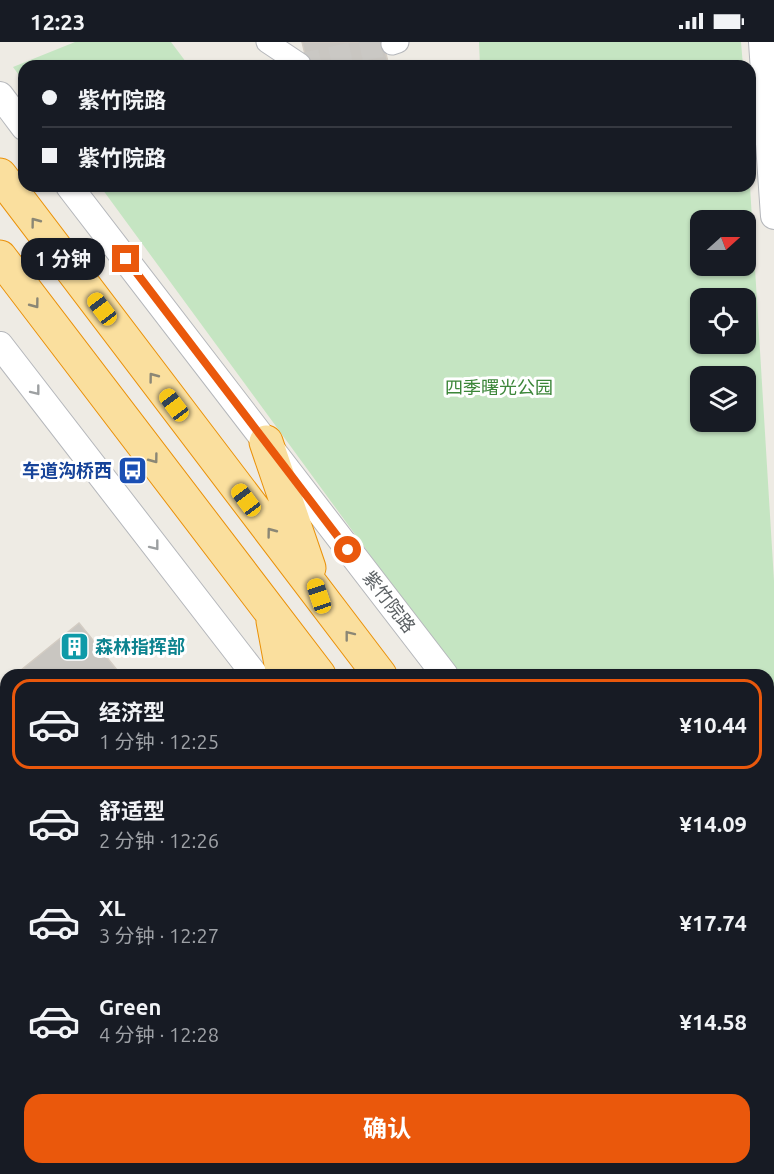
<!DOCTYPE html>
<html lang="zh">
<meta charset="utf-8">
<style>
body{margin:0;font-family:Ubuntu,"Noto Sans SC",sans-serif;background:#20242c;color:#f1f3f6;height:100vh;display:flex;flex-direction:column;font-size:22px;white-space:nowrap}
*{box-sizing:border-box;margin:0}
p{font-size:20px;color:#9ea1a6}
.icon{flex:none;width:33px;height:33px;fill:none;stroke:currentColor;stroke-width:2;stroke-linecap:round;stroke-linejoin:round}
.map{position:relative;flex:1;overflow:hidden}
.sheet{position:absolute;left:0px;top:627px;width:774px;height:506px;display:flex;flex-direction:column;background:#171b24;border-radius:18px 18px 0 0;box-shadow:0 2px 4px #0004}
.sheet>*{flex:none}
.top-card{position:absolute;left:18px;top:18px;width:738px;height:132px;border-radius:18px;box-shadow:0 2px 4px #0004;display:grid;align-content:center;height:132px;padding:0 24px;background:#171b24}
.needle{width:39px;rotate:69deg}
.buttons{position:absolute;left:690px;top:168px;display:grid;gap:12px}
.buttons a{display:grid;place-items:center;width:66px;height:66px;border-radius:12px;background:#171b24;box-shadow:0 2px 4px #0004;font-size:30px}
.end{position:absolute;width:27px;height:27px;margin:-14px;border:8px solid #ea580c;background:#fff;box-shadow:0 0 0 3px #fff}
.from{border-radius:50%}
.bubble{position:absolute;height:42px;border-radius:18px;background:#171b24;box-shadow:0 2px 4px #0004;font-size:20px;font-weight:700;line-height:42px;text-align:center}
.car{position:absolute;width:18px;height:36px;margin:-18px -9px;border-radius:8px;box-shadow:0 0 4px 2px #0007;background:linear-gradient(#f5c518 24%,#345 0 40%,#f5c518 0 76%,#345 0 86%,#f5c518 0)}
.top-card b{display:flex;align-items:center;gap:21px;height:57px;font-size:22px}
.top-card b+b{border-top:2px solid #363941}
.top-card i{width:15px;height:15px;background:#f1f3f6}
ul{padding:10px 0 0;list-style:none}
li{display:flex;align-items:center;gap:18px;height:90px;margin:0 12px 9px;padding:0 12px;border:3px solid transparent;border-radius:18px}
li div{flex:1}
li b{display:block;font-size:22px}
li em{font-style:normal;font-weight:700}
li.selected{border-color:#ea580c}
li>.icon{width:54px;height:54px;stroke-width:1.5}
.primary-button{display:flex;gap:12px;margin-top:auto;padding:12px 24px}
.primary-button a{flex:1;height:69px;border-radius:18px;background:#ea580c;color:#fff;font-size:24px;font-weight:700;line-height:69px;text-align:center}
.status{display:flex;justify-content:space-between;align-items:center;height:42px;padding:0 30px;background:#171b24;direction:ltr}
.status svg{height:16px;fill:currentColor}
.map>svg:first-child{display:block}
.education{fill:#dedad3}
.green{fill:#c5e5c2;fill-rule:evenodd}
.building{fill:#c9c6c1;stroke:#d3ccc3;stroke-width:1.5}
.lines{fill:none;stroke-linecap:round;stroke-linejoin:round}
.minor-tunnel{stroke:#cac8c4;stroke-width:21;stroke-dasharray:21 10;stroke-linecap:butt}
.minor-casing{stroke:#b5b7bb;stroke-width:23}
.tertiary-casing{stroke:#b5b7bb;stroke-width:28}
.trunk-casing{stroke:#ea9109;stroke-width:35}
.minor{stroke:#fff;stroke-width:21}
.tertiary{stroke:#fff;stroke-width:26}
.trunk{stroke:#fadf9e;stroke-width:33}
.oneway{stroke:#8b8775}
.oneway2{stroke:#9da0a2}
.route{stroke:#ea580c;stroke-width:8}
.labels{text-anchor:middle;stroke-width:6;stroke-linejoin:round;paint-order:stroke}
.park-label{font-size:18px;fill:#3c8639;stroke:#fff}
.transit-label{font-size:18px;font-weight:bold;fill:#164399;stroke:#fff;text-anchor:end}
.street-label{font-size:18px;fill:#5c6164;stroke:#fff}
.culture-label{font-size:18px;font-weight:bold;fill:#0d838f;stroke:#fff;text-anchor:start}
</style>
<div class="status"><b>12:23</b><svg viewBox="0 0 49 12"><path d="M0 12V9h3v3zM5 12V6h3v6zM10 12V3h3v9zM15 12V0h3v12zM26 1h20v11H26zM47 4h2v5h-2z"/></svg></div>
<div class="map">
<svg width="774" height="1132" viewBox="0 0 774 1132">
<rect width="100%" height="100%" fill="#eeebe4"/>
<path class="education" d="M0,892L6,900V1126L108,1127L109,1132H0Z"/>
<path class="green" d="M75,0H171L189,24H24V40L13,25Z
M479,0H741L743,24H480Z
M100,144H750L774,539V1065L768,1057V633H458ZM700,178H746V224H700ZM700,256H746V302H700ZM700,334H746V380H700Z"/>
<path class="building" d="M302,0H383L389,24H308Z
M79,581L117,628L111,633H15Z
M6,640V691L0,683V645Z
M0,998L6,1004V1069L0,1076Z
M398,1126H511L513,1132H400Z"/>
<g class="lines">
<path class="minor-tunnel" d="M300,22L392,2"/>
<defs>
<path id="minor" d="M267,0L300,22
M392,2L398,0
M0,860L6,868
M163,1126V1132"/>
<path id="tertiary" d="M762,0L774,174
M0,53L24,85
M69,144L445,633
M0,303L255,633
M768,1100L774,1112
M610,1126L613,1132"/>
<path id="trunk" d="M0,133L380,633
M0,215L319,633
M266,400L309,526
M273,579L283,633
M665,1126L668,1132
M722,1126L725,1132"/>
</defs>
<use href="#minor" class="minor-casing"/>
<use href="#tertiary" class="tertiary-casing"/>
<use href="#trunk" class="trunk-casing"/>
<use href="#minor" class="minor"/>
<use href="#tertiary" class="tertiary"/>
<use href="#trunk" class="trunk"/>
</g>
<defs><path id="oneway-chevron" d="M-2-3.5L2.5 0L-2 3.5" fill="none" stroke-width="1.6" stroke-linecap="round" stroke-linejoin="round" transform="scale(1.5)"/></defs>
<g class="oneway">
<use href="#oneway-chevron" transform="translate(35 180) rotate(-127)"/>
<use href="#oneway-chevron" transform="translate(35 262) rotate(53)"/>
<use href="#oneway-chevron" transform="translate(153 335) rotate(-127)"/>
<use href="#oneway-chevron" transform="translate(154 417) rotate(53)"/>
<use href="#oneway-chevron" transform="translate(271 490) rotate(-127)"/>
<use href="#oneway-chevron" transform="translate(349 593) rotate(-128)"/>
</g>
<g class="oneway2">
<use href="#oneway-chevron" transform="translate(36 349) rotate(52)"/>
<use href="#oneway-chevron" transform="translate(155 504) rotate(52)"/>
</g>
<g class="lines">
<path class="route" d="M126,217L348,508"/>
</g>
<defs>
<symbol id="bus-square" viewBox="-11 -11 22 22"><rect x="-9" y="-9" width="18" height="18" rx="4" fill="#1a4fb4" stroke="#fff"/><path d="M-5-6H5V4H4V6H2V4H-2V6H-4V4H-5ZM-3.5-4V0h7V-4ZM-3.5 1.2v1.5H-2V1.2ZM2 1.2v1.5H3.5V1.2Z" fill="#fff"/></symbol>
<symbol id="building-square" viewBox="-11 -11 22 22"><rect x="-9" y="-9" width="18" height="18" rx="4" fill="#0f9aa8" stroke="#fff"/><path d="M-4-6H4V6H1V3H-1V6H-4ZM-2.5-4.3h1.7v1.8h-1.7ZM.8-4.3h1.7v1.8H.8ZM-2.5-1h1.7V.8h-1.7ZM.8-1h1.7V.8H.8Z" fill="#fff"/></symbol>
</defs>
<g fill-rule="evenodd">
<use href="#bus-square" x="116" y="412" width="33" height="33"/>
<use href="#building-square" x="58" y="588" width="33" height="33"/>
</g>
<g class="labels">
<g class="park-label">
<text x="499" y="352">四季曙光公园</text>
</g>
<g class="transit-label">
<text x="112" y="435">车道沟桥西</text>
</g>
<g class="street-label">
<text transform="translate(389 560) rotate(52)" y="6">紫竹院路</text>
</g>
<g class="culture-label">
<text x="95" y="611">森林指挥部</text>
</g>
</g>
</svg>
<div class="buttons">
<a><svg class="needle" viewBox="-14 -14 28 28"><path d="M0-13l5 13h-10z" fill="#e53935"/><path d="M0 13l5-13h-10z" fill="#9ea1a6"/></svg></a>
<a><svg class="icon" aria-label="locate" viewBox="0 0 24 24"><circle cx="12" cy="12" r="6"/><path d="M12 2v4M12 18v4M2 12h4M18 12h4"/></svg></a>
<a><svg class="icon" aria-label="layers" viewBox="0 0 24 24"><path d="M12 4l9 5-9 5-9-5zM3 14l9 5 9-5"/></svg></a>
</div>
<i class="end from" style="left:348px;top:508px"></i>
<i class="end" style="left:126px;top:217px"></i>
<div class="bubble" style="left:21px;top:196px;width:84px">1 分钟</div>
<i class="car" style="left:102px;top:267px;rotate:323deg"></i>
<i class="car" style="left:174px;top:363px;rotate:323deg"></i>
<i class="car" style="left:246px;top:458px;rotate:323deg"></i>
<i class="car" style="left:319px;top:554px;rotate:341deg"></i>
<div class="top-card">
<b><i class="from"></i>紫竹院路</b>
<b><i></i>紫竹院路</b>
</div>
<section class="sheet">
<ul>
<li class="selected"><svg class="icon" aria-label="car" viewBox="0 0 24 24"><path d="M5 17H2v-5l4-1 3-4h7l3 4 3 1v5h-3M9 17h6M6 11h13"/><circle cx="7" cy="17" r="2"/><circle cx="17" cy="17" r="2"/></svg><div><b>经济型</b><p>1 分钟 · 12:25</p></div><em>¥10.44</em></li>
<li><svg class="icon" aria-label="car" viewBox="0 0 24 24"><path d="M5 17H2v-5l4-1 3-4h7l3 4 3 1v5h-3M9 17h6M6 11h13"/><circle cx="7" cy="17" r="2"/><circle cx="17" cy="17" r="2"/></svg><div><b>舒适型</b><p>2 分钟 · 12:26</p></div><em>¥14.09</em></li>
<li><svg class="icon" aria-label="car" viewBox="0 0 24 24"><path d="M5 17H2v-5l4-1 3-4h7l3 4 3 1v5h-3M9 17h6M6 11h13"/><circle cx="7" cy="17" r="2"/><circle cx="17" cy="17" r="2"/></svg><div><b>XL</b><p>3 分钟 · 12:27</p></div><em>¥17.74</em></li>
<li><svg class="icon" aria-label="car" viewBox="0 0 24 24"><path d="M5 17H2v-5l4-1 3-4h7l3 4 3 1v5h-3M9 17h6M6 11h13"/><circle cx="7" cy="17" r="2"/><circle cx="17" cy="17" r="2"/></svg><div><b>Green</b><p>4 分钟 · 12:28</p></div><em>¥14.58</em></li>
</ul>
<div class="primary-button"><a>确认</a></div>
</section>
</div>
